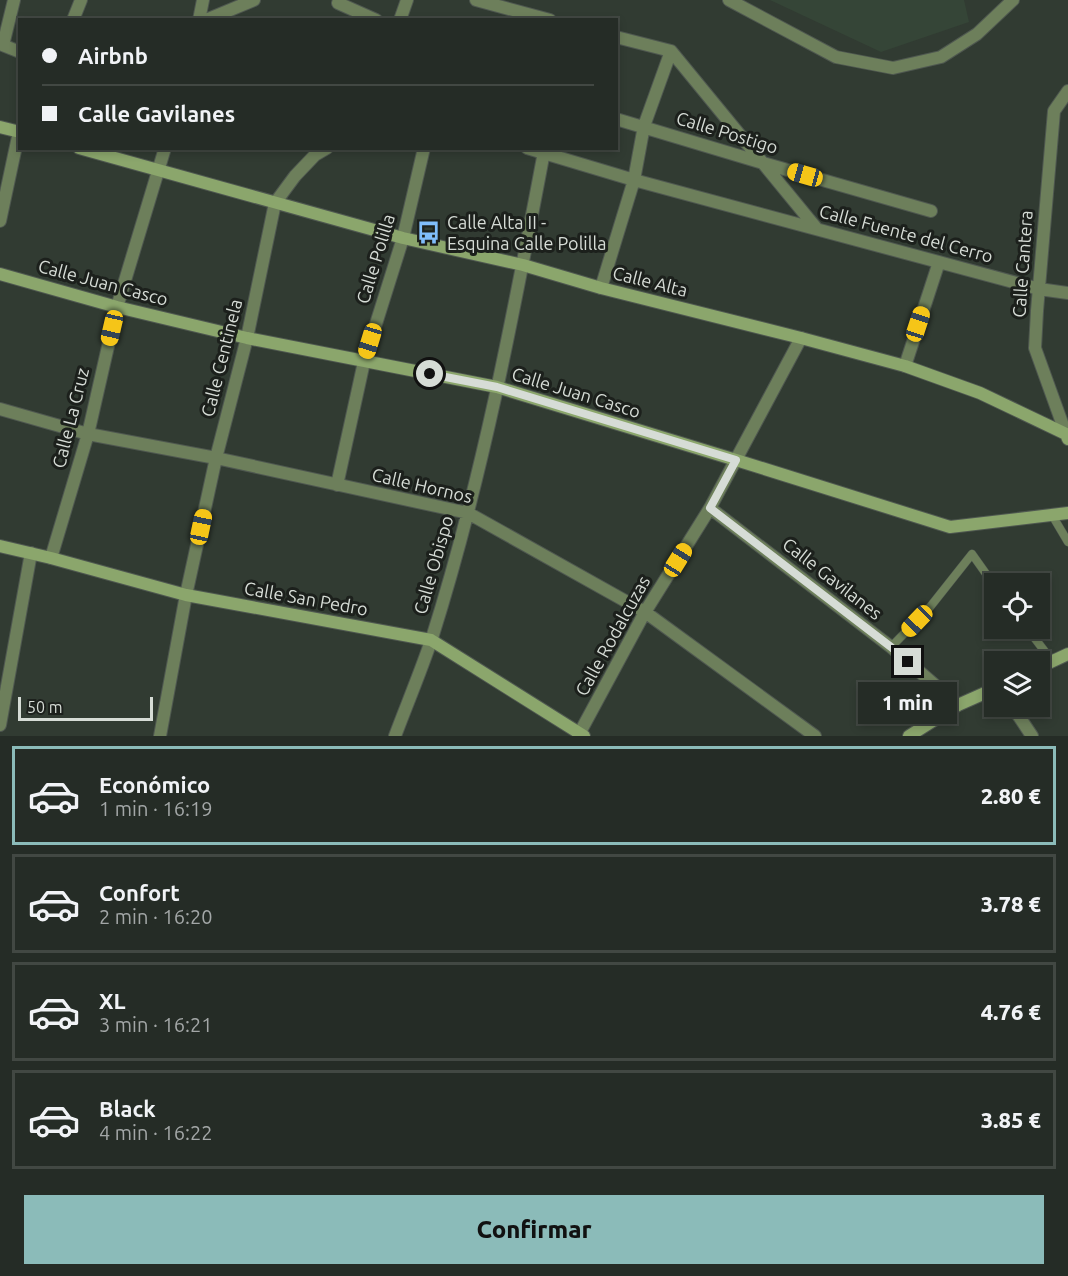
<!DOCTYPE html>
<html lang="es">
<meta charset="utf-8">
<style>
body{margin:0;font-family:Ubuntu,sans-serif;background:#2d342e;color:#f1f3f6;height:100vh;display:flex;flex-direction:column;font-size:22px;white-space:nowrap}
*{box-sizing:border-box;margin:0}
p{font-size:20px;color:#a3a7a7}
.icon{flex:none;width:33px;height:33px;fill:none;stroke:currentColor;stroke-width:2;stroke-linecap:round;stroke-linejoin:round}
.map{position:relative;height:736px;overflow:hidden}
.details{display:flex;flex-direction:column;background:#252c26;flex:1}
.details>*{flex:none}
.banner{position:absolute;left:18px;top:18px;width:600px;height:132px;border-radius:0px;box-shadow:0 3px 9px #0003,0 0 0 2px #424843;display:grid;align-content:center;height:132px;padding:0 24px;background:#252c26}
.controls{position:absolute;left:984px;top:573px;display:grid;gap:12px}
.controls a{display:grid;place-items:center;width:66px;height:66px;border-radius:0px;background:#252c26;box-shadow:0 3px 9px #0003,0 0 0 2px #424843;font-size:30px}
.scale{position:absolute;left:18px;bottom:15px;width:135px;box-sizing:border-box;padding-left:6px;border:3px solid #d6dcd6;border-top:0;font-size:16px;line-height:21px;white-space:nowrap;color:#d6dcd6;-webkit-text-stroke:4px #1c201c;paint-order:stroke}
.end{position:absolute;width:27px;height:27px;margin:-14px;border:8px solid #d6dcd6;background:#111;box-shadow:0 0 0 3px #111}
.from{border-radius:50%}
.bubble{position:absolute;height:42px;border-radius:0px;background:#252c26;box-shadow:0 3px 9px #0003,0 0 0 2px #424843;font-size:20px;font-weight:800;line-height:42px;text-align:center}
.car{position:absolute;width:18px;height:36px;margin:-18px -9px;border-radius:8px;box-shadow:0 0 4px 2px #0007;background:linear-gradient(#f5c518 24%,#345 0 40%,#f5c518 0 76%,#345 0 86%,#f5c518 0)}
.banner b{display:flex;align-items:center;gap:21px;height:57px;font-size:22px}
.banner b+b{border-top:2px solid #424843}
.banner i{width:15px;height:15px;background:#f1f3f6}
ul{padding:10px 0 0;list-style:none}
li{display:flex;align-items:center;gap:18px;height:99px;margin:0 12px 9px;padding:0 12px;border:3px solid #424843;border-radius:0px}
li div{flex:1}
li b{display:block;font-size:22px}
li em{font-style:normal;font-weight:800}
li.current{border-color:#8bbbb9}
li>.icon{width:54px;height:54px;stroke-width:1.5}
.cta{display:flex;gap:12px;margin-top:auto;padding:12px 24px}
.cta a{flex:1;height:69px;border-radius:0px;background:#8bbbb9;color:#111;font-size:24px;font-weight:800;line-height:69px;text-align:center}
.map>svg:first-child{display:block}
.built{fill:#354537}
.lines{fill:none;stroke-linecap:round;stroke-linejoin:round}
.lane-casing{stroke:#4f5850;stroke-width:9}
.street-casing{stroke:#4f5850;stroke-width:14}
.secondary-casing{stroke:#4f5850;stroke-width:14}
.lane{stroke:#6d7f5b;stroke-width:8}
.street{stroke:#6d7f5b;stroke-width:12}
.secondary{stroke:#8ba66c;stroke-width:12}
.route{stroke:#d6dcd6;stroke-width:8}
.labels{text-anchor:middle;stroke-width:6;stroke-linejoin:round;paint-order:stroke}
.street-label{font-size:18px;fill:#d6dcd6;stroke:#1c201c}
.poi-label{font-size:18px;fill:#d6dcd6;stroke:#1c201c;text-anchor:start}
</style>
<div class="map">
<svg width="1068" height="736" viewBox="0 0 1068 736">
<rect width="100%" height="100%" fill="#313b32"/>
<path class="built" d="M770,0H964L969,22L881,52Z"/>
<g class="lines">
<defs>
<path id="lane" d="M1052,515L1068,542
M1027,628L1052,661
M891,647L930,607L972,554L994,585"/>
<path id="street" d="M476,0L550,20
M729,0L836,57L893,68L941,57L977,34L1013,0
M338,3L376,20
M73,20L81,0
M199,20L203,0
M206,20L254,0
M400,20L407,0
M616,37L671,51L817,229
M0,44L20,52
M3,45L14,0
M616,119L763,163L931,211
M527,148L634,180L1039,289L1068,293
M0,221L19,132
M601,288L634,180L644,126L671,51
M905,366L939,262
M0,409L88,434L216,458L468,513L645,612L815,736
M1066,434L1035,348L1037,311L1054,111L1068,91
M337,485L364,362L403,238L424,148
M710,508L891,647L958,705
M51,558L88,434L117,307L165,148
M1012,706L1032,736
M0,725L31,553
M160,736L186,595L216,458L247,338L275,203L295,176L315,155L327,148
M395,736C407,704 421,671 432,638C482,480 513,316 544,152
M578,736L645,612L710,508L801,338"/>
<path id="secondary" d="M0,127L20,132
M79,148L403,238L523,265L601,288L801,338L905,366L980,393L1066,434L1068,439
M0,274L117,307L247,338L497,387L736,460L950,527L1068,513
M0,546L51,558L186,595L431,640L584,736
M1040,667L1068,654
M909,736L958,705L994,689"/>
</defs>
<use href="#lane" class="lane-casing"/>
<use href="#street" class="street-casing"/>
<use href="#secondary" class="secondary-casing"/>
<use href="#lane" class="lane"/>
<use href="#street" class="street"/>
<use href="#secondary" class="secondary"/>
</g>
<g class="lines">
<path class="route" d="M430,374L497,387L736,460L710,508L891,647L908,662"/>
</g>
<defs>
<symbol id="bus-bare" viewBox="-9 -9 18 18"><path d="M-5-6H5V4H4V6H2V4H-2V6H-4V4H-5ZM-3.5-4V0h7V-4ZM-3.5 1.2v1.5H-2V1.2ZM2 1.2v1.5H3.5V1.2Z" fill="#80bdfa" stroke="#1c201c" stroke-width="2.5" paint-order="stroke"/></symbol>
</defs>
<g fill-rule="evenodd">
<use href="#bus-bare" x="412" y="216" width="33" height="33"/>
</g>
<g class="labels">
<g class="street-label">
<text transform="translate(727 133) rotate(17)" y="6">Calle Postigo</text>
<text transform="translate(906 234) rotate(15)" y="6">Calle Fuente del Cerro</text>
<text transform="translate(376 259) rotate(-73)" y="6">Calle Polilla</text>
<text transform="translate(1023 264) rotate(-86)" y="6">Calle Cantera</text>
<text transform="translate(650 282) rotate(14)" y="6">Calle Alta</text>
<text transform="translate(103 283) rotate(15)" y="6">Calle Juan Casco</text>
<text transform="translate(222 358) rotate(-76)" y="6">Calle Centinela</text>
<text transform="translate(576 393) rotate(17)" y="6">Calle Juan Casco</text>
<text transform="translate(71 418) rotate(-76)" y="6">Calle La Cruz</text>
<text transform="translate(422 486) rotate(13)" y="6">Calle Hornos</text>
<text transform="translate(434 565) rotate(-74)" y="6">Calle Obispo</text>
<text transform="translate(832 579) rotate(38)" y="6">Calle Gavilanes</text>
<text transform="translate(306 599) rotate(10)" y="6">Calle San Pedro</text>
<text transform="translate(613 636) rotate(-61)" y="6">Calle Rodalcuzas</text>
</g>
<g class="poi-label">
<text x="447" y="229">Calle Alta II -<tspan x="447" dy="21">Esquina Calle Polilla</tspan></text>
</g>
</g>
</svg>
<div class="controls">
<a><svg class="icon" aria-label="locate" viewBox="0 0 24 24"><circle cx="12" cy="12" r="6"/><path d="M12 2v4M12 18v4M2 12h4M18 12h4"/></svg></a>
<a><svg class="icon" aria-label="layers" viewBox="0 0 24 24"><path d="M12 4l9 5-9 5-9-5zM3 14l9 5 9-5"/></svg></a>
</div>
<div class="scale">50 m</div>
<i class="end from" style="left:430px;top:374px"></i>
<i class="end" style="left:908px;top:662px"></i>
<div class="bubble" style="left:858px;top:682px;width:99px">1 min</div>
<i class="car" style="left:805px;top:175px;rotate:286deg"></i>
<i class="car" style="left:918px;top:324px;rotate:18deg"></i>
<i class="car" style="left:112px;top:328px;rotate:193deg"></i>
<i class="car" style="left:370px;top:341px;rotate:197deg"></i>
<i class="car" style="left:201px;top:527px;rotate:12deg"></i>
<i class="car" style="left:678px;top:560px;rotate:32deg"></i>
<i class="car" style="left:917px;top:621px;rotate:224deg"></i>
<div class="banner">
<b><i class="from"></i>Airbnb</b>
<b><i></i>Calle Gavilanes</b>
</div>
</div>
<section class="details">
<ul>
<li class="current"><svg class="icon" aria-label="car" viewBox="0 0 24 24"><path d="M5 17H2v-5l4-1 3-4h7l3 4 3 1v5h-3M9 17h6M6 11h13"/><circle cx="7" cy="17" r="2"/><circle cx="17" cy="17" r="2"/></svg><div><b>Económico</b><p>1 min · 16:19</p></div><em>2.80 €</em></li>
<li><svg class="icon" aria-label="car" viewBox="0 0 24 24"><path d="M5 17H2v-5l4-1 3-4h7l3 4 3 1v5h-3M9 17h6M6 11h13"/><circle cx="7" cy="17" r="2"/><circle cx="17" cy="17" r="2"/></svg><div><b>Confort</b><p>2 min · 16:20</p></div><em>3.78 €</em></li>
<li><svg class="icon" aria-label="car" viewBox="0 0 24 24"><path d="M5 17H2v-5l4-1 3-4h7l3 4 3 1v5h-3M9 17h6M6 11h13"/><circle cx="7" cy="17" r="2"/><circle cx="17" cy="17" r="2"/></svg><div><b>XL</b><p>3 min · 16:21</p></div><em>4.76 €</em></li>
<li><svg class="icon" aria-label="car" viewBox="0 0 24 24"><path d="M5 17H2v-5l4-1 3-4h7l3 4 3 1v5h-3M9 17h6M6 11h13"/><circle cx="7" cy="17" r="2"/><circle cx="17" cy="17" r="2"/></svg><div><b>Black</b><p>4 min · 16:22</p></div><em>3.85 €</em></li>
</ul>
<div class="cta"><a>Confirmar</a></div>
</section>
